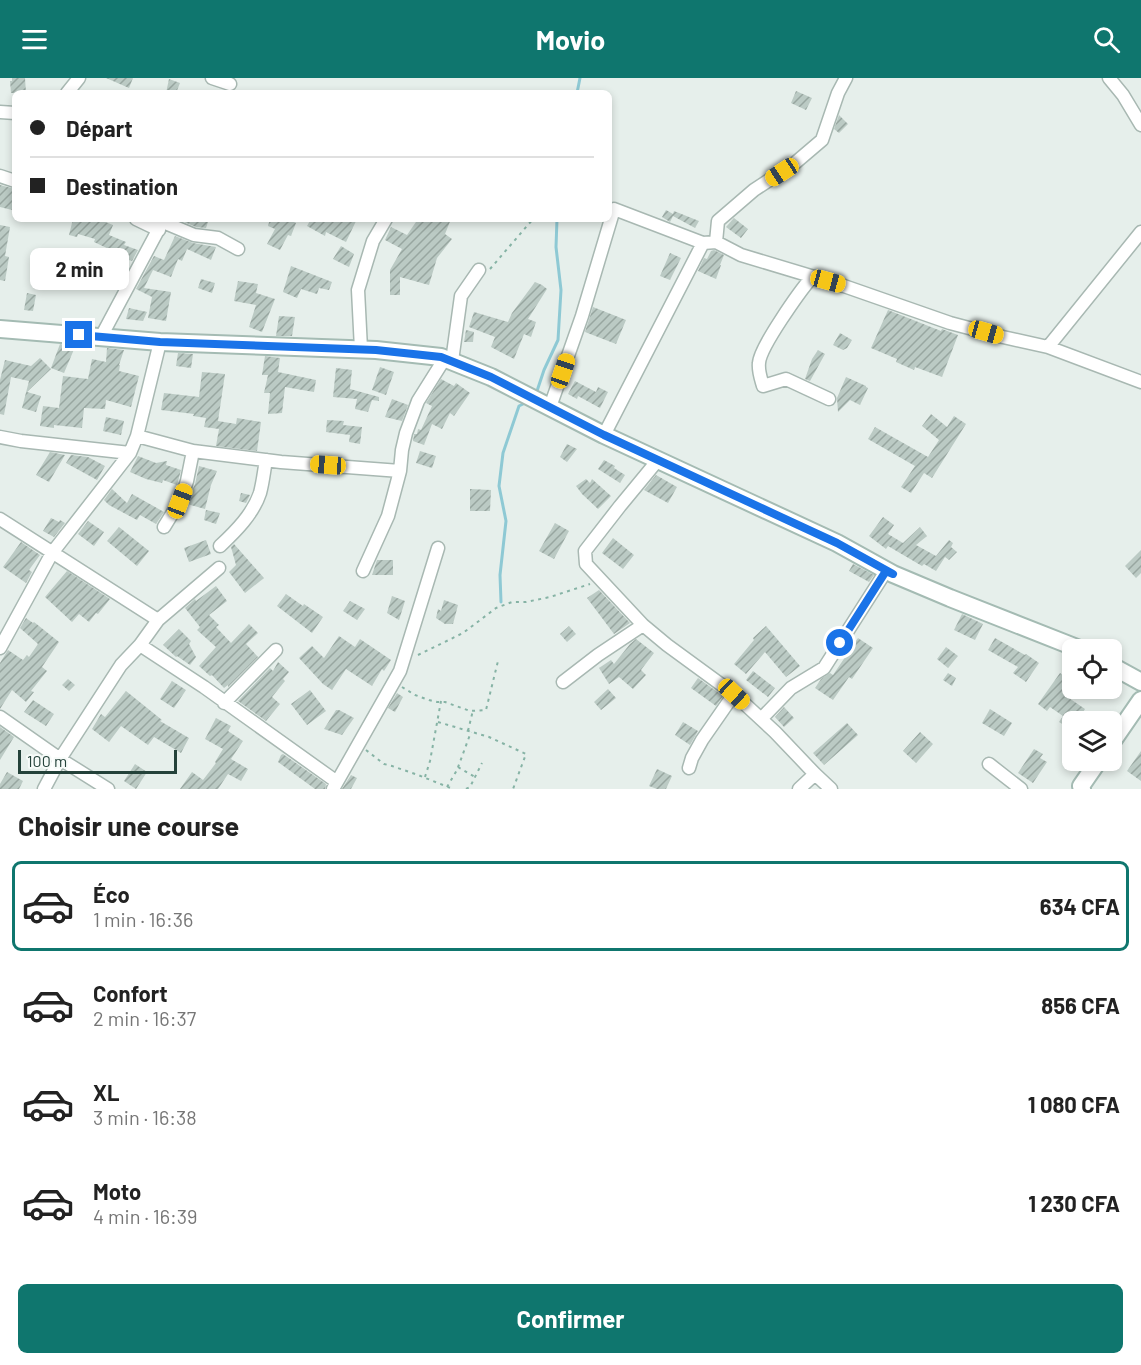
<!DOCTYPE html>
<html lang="fr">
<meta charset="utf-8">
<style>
body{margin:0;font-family:Barlow,sans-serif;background:#f2f2f2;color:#222;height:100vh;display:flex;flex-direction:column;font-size:22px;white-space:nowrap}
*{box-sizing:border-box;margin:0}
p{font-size:20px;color:#767676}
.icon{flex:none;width:33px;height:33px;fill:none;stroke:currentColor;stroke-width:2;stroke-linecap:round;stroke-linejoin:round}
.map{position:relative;height:711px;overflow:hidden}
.panel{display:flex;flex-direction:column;background:#fff;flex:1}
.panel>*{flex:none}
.guide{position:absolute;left:12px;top:12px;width:600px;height:132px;border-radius:9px;box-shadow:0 3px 9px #0003;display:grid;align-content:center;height:132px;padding:0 18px;background:#fff}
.buttons{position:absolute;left:1062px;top:561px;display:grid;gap:12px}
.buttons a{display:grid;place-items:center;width:60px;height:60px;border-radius:9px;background:#fff;box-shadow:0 3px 9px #0003;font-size:30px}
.scale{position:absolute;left:18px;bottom:15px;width:159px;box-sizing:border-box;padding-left:6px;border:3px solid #24423a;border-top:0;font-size:16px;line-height:21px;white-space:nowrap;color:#24423a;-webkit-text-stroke:4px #f7fbf9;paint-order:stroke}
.end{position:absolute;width:27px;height:27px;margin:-14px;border:8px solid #1a73e8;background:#fff;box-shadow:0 0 0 3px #fff}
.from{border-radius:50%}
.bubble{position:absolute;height:42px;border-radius:9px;background:#fff;box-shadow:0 3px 9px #0003;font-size:20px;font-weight:700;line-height:42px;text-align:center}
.car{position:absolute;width:18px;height:36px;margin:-18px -9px;border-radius:8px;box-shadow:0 0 4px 2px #0007;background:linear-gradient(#f5c518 24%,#345 0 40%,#f5c518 0 76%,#345 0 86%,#f5c518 0)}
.guide b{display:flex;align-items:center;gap:21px;height:57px;font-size:22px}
.guide b+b{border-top:2px solid #e0e0e0}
.guide i{width:15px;height:15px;background:#222}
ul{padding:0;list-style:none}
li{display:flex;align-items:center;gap:18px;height:90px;margin:0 12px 9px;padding:0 6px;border:3px solid transparent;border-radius:9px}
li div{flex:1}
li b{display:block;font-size:22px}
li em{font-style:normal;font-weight:700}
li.current{border-color:#0f766e}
li>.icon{width:54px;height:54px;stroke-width:1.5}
h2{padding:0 18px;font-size:27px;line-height:72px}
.button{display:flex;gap:12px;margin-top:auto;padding:12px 18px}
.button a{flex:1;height:69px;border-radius:9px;background:#0f766e;color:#fff;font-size:24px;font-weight:700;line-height:69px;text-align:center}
header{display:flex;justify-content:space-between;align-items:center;height:78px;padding:0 18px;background:#0f766e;color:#fff;font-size:27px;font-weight:700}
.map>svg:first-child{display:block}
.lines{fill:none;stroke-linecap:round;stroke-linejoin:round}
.stream{stroke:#8ec9d4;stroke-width:3}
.building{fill:url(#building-hatch)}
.street-casing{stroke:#a8b8b2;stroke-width:15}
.secondary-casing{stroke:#a4bbb3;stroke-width:20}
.path{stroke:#86b3a5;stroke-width:2;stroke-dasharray:3 4.5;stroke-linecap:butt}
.street{stroke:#fff;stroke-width:12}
.secondary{stroke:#fff;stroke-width:16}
.route{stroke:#1a73e8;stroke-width:8}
</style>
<header><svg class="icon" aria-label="menu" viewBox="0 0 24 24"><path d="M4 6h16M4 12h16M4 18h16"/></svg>Movio<svg class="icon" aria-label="search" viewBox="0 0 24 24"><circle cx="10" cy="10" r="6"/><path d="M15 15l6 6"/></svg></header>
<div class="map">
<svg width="1141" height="711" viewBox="0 0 1141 711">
<defs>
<pattern id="building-hatch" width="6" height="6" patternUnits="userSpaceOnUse" patternTransform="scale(1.5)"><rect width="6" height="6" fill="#bbcac4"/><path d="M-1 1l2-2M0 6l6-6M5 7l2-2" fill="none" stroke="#98a6a0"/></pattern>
</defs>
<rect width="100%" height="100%" fill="#e6efeb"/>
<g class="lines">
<path class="stream" d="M577,15L580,0
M536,316L544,292L558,262L561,212L556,169L557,141
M501,524L500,497L506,443L499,408L503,375L519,328L527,324"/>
</g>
<path class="building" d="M12,0H25L26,15H11L10,3H12Z
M106,0H133L129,10Z
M169,1L180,5L176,15H166Z
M796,13L812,20L806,32L791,25Z
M839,37L848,46L839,55L834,51Z
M0,107L15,111V122L12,132L0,129Z
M666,132L673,136L674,133L699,143L695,150L673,138L670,144L662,139Z
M734,140L748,151L741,160L726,149Z
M73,141H98L113,147L109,157L126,164L124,167L138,172L132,183L122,180L123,178L110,173L111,172L94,164L95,161L78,156L77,159L69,157Z
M183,141H209L206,150L196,149L182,143Z
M270,141H288L296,145L291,158L288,157L280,172L267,166L275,151L268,148Z
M311,141H357L346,164L326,154L325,158L307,148Z
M418,141H451L445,156L452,161L437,180L429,207L400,199V217H390V192L402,171L385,162L391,149L407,157Z
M0,147L10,149L5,178L9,179L5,203L0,202Z
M175,158L193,165L216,169L211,182L187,171L182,183L178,181L171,199L153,192L144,210L171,214L166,243L148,240L152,219L136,211L154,178L164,182Z
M341,168L354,176L349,189L333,181Z
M714,172L724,177L720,187H721L716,201L698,193L704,180L707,181L711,173Z
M670,175L681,180L670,202L660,198Z
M291,188L332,204L329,212L319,210L317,216L301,211L297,220L283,214Z
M201,201L215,205L212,215L198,210Z
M238,203L258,206L256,215L275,221L262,254L249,249L256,227L234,223Z
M535,204L542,207L547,211L528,241L536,244L531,259L524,256L514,281L491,269L495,259L469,249L474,234L508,244L512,235Z
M27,215L36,217L33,233L24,232Z
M593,229L626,242L616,266L585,254Z
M129,230L147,234L143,243L126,241Z
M888,232L941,253L942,251L958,257L942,299L915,289L914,292L896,284L897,281L871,270Z
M279,238L295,239L292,258H276Z
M466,252L474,254L473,264H464Z
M840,255L852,262L847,270L843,272L833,267Z
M60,266L75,269L64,295L51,290Z
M107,270L124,272L119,287H120L119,293L139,298L131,329L106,322L105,331L84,330L82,350L54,347V350L40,348L43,328L59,330L63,298L88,301L92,281L106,284Z
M818,272L825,276L810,303L805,301L812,281Z
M178,275L193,276L191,290L176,288Z
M265,278L280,280L278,294L316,302L314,314L285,309L282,335L268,336L270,315H264L268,297H262Z
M40,280L51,291L27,314L41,318L36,334L22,330L29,303L11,299L4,337L0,336V302L5,282L31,288Z
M380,289L394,294L386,317L372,312Z
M336,290L352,292L350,311L379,319V323L372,322L368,334L355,331L357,321L333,319Z
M202,294L225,296L218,343L236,346L237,340L261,344L257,373L216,368L219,351L204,349L206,340L193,338L194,336L161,332L164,315L199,319Z
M846,299L866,308V309L868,310L860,327L850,322L838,334L837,320Z
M441,301L454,308L456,305L470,315L454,338L450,335L442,351L432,346L424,367L413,363L414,357V356H417L418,351L421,352L432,328L426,325Z
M575,303L596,314L598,309L608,314L600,330L578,318L577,321L568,316Z
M392,321L408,327L402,343L385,339Z
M931,336L947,349L954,338L966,346L932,400L924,395L911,415L901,409L915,388L868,361L875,349L928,379L939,362L922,348Z
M106,339L124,343L121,357L103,353Z
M327,342L344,343L343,347L362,349L360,366L349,364L350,357L326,354Z
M567,366L577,371L567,384L560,379Z
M420,373L436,378L432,390L416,385Z
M50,374L65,377L49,404L36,397Z
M71,377L88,379L105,388L97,402L66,385Z
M138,378L156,385L167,383L166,387L181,392L177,407L163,402L162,405L146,401L130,394Z
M604,382L615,388L614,390L625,397L620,405L598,391Z
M199,388L217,393L211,407L205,431L187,426L195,406Z
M656,397L677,409L668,425L644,412Z
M586,401L590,405L592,401L611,418L598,431L582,416L576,408Z
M112,411L127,425L132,416L164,434L156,446L140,437L137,442L109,427L104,422Z
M470,411L491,412L490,433H470Z
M241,415L250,417L246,425L239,423Z
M206,432L220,435L216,446L204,442Z
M883,439L894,447L888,456L903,465L920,449L927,458L916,467L936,478L949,462L953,465L951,469L957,474L949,482L945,479L936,493L924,486L922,488L888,468L886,471L869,458Z
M51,440L59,444L60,442L65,445L54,459L43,453Z
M88,443L104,454L94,468L78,456Z
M555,445L569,453L554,481L539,473Z
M119,449L149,473L137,488L107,463Z
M613,460L634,477L623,491L602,475Z
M206,462L211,476L189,484L184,470Z
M21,464L40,477L29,492L32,494L26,505L3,489Z
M234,466L264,500L245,515L229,494L236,487L231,469Z
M1141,472V495L1136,500L1125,488Z
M377,482H393V497H372Z
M853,486L874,497L869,504L849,493Z
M67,493L110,521L98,536L96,535L89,544L79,536L72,544L45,519Z
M216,508L227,523L209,537L219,547L216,549L231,565L249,546L258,555L246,566L258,579L228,609V607L224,610L212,597L210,598L199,588L216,569L197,552L200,549L185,530L195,521L196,523Z
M599,512L630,545L614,556L587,520Z
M286,516L303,528L304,526L323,539L312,555L277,528Z
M392,518L405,523L399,542L387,535Z
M444,522L458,527L453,546H445L436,540L438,531L441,533Z
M350,523L365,531L357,542L343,533Z
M962,536L983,546L975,562L954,552Z
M26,540L33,545L34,544L59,564L42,589L47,593L31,613L34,614L26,624L12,612L0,631V585L8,572L23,582L27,577L29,579L38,566L20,550Z
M569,548L576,556L567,564L560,556Z
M766,548L800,588L786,599L765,574L746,596L734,586L754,562L753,560Z
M179,551L191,563L189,566L196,579L190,587L177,578L176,579L163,567Z
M339,558L355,569L360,561L391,582L384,593L382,591L372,608L346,591L332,612L323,606L299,580L312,568L324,580Z
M858,560L873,570L852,601L849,599L833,622L815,610L821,601L830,595L833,597Z
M995,560L1025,577L1026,576L1039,585L1026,604L1013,595L1018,589L988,572Z
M636,561L654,575L641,592L646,597L633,611L619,599L609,606L599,590L611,582L614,586L630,566Z
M946,569L958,578L948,590L937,581Z
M278,584L289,594L283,601L285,603L272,619L280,626L266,643L238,623L270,590L273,593Z
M1072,592V608L1066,618L1085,631L1077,644H1072V652L1059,644L1063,638L1050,629L1047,633L1038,626L1060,595L1067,600Z
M753,593L775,610L768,619L746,602Z
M948,595L956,600L952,608L943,602Z
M698,600L723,618L716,628L691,610Z
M68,601L75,607L69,613L62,607Z
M172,603L186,612L174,630L160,621Z
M608,611L616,620L601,632L594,624Z
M310,612L326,633L307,647L291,626Z
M126,613L162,642L160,643L189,660L181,675L154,659L148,667L121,648L109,664L92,651L101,636L105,639Z
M397,615L403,619L395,634L388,630Z
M33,622L54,636L46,648L24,634Z
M784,629L794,640L784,649L775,639Z
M990,631L1012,645L1004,658L982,645Z
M336,632H339L354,640L342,657L324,651Z
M216,640L231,648L228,653L243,663L231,681L248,691L241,703L228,696L218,711H180L192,694L203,702L216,685L215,684L223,671L205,661Z
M683,644L698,653L690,667L675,657Z
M847,645L858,657L824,687L813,675Z
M0,649L14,659L0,682Z
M920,654L933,666L916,685L903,673Z
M1034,671L1043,676L1040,680L1047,684L1033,705L1018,695Z
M1141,673V703L1127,693Z
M283,676L326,706L325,711H315L278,684L281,677Z
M135,686L147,694L136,711L124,703Z
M657,691L672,698L666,711H657L649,708Z
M7,694L23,703L19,711H0V706Z
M351,697L357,700L351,711H342Z"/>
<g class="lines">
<defs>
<path id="street" d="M212,0L230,6
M846,0L838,15L822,62L795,85L754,112L718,143L716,164L741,177L844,208L950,245L1003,259L1048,269
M1109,0L1123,17L1141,47
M67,15L79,0
M0,34L15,35
M0,98L15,103
M136,141L159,152
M163,144L194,157L218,160L238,171
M1141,154L1048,269L1141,304
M812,199C800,213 760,269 759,285C758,293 761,301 763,308L786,301L829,321
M101,259L164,141
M361,271L358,212L373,163L386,141
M452,283L461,218L479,192
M550,329L582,238L614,131L703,165L716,164
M604,357L703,165
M137,358L193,373L281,384L400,393
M0,359L21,363L130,375
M658,382L620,428L585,473L586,486L643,547L667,567L734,616L775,654L815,696L831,711
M0,441L158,542
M164,449L180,423L187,403L193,373
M220,468C236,453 253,436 260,415C263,404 264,393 266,382
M363,493L388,438L400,393L402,372L406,355L418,323L445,280
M140,567L204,609L337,704
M0,570L52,475L130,375L137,358L160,264
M563,604L598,577L643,547
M224,625L276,572
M0,639L60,681L108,711
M761,641L791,610L824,590L886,493L893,496
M989,686L1021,711
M689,690L692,680L702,662L734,616
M44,711L60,681L121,587L140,567L158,542L219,490
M333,711L400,593L438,470
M799,711L815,696"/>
<path id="secondary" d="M0,251L160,264L376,272L441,279L491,299L604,357L837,465L893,496L950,520L1082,572
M1112,588L1141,604
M1112,664L1141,622
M1082,711L1081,708L1099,682"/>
</defs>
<use href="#street" class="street-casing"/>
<use href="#secondary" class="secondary-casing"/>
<path class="path" d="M490,191L533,141
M418,577L463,555L496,530L512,524H526L550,519L590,506
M402,609L415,617L429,622L437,624H445L470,633L486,632L498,583
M438,644L489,659L526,676L513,711
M468,653L473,632
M366,672L384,686L392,688L418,697L453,711
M458,689L475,699
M425,699L430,683L441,623
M447,709L457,692L471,654
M466,711L470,709L482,685"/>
<use href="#street" class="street"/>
<use href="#secondary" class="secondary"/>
</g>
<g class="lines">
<path class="route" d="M79,257L160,264L376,272L441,279L491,299L604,357L837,465L893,496L886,493L840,565"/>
</g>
</svg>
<div class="buttons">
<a><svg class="icon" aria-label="locate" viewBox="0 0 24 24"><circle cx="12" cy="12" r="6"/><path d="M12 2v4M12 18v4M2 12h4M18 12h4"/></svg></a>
<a><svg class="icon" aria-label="layers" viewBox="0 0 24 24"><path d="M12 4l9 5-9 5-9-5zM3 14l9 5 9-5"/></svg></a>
</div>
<div class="scale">100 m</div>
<i class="end from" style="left:840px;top:565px"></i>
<i class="end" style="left:79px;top:257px"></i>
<div class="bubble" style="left:30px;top:170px;width:99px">2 min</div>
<i class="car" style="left:782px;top:94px;rotate:237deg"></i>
<i class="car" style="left:828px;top:203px;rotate:105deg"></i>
<i class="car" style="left:986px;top:254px;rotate:106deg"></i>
<i class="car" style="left:563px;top:293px;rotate:19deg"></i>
<i class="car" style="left:328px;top:387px;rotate:274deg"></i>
<i class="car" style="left:180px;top:423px;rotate:21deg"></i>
<i class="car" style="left:734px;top:616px;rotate:133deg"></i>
<div class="guide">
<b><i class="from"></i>Départ</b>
<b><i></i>Destination</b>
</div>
</div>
<section class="panel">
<h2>Choisir une course</h2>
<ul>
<li class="current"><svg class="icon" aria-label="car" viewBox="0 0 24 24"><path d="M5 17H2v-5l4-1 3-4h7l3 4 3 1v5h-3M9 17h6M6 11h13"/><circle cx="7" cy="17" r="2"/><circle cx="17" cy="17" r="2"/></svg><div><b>Éco</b><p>1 min · 16:36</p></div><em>634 CFA</em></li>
<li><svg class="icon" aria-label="car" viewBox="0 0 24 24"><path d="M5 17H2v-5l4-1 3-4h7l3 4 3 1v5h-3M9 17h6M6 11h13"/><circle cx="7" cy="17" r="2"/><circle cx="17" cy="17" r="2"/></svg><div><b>Confort</b><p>2 min · 16:37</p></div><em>856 CFA</em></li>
<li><svg class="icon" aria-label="car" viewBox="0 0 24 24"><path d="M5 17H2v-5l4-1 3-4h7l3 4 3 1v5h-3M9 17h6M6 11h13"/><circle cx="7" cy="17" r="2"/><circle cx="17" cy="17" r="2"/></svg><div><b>XL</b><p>3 min · 16:38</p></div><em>1 080 CFA</em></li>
<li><svg class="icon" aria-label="car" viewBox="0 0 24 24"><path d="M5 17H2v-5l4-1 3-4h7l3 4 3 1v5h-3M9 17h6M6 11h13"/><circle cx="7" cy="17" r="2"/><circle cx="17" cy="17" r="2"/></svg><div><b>Moto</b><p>4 min · 16:39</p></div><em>1 230 CFA</em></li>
</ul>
<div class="button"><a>Confirmer</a></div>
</section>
